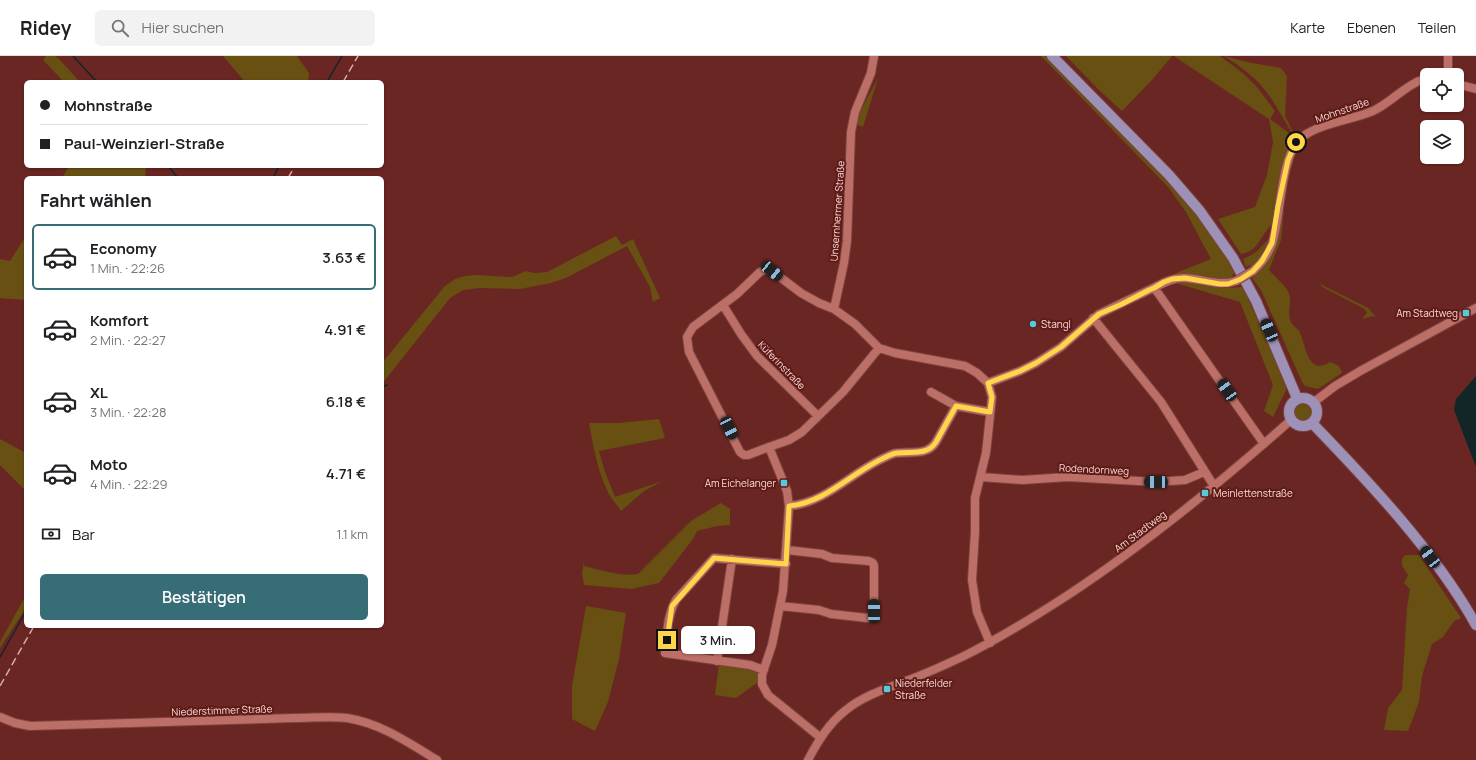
<!DOCTYPE html>
<html lang="de">
<meta charset="utf-8">
<style>
body{margin:0;font-family:Manrope,sans-serif;background:#f2f2f2;color:#202124;height:100vh;display:flex;flex-direction:column;font-size:15px;white-space:nowrap}
*{box-sizing:border-box;margin:0}
p{font-size:13px;color:#757577}
.icon{flex:none;width:22px;height:22px;fill:none;stroke:currentColor;stroke-width:2;stroke-linecap:round;stroke-linejoin:round}
.map{position:relative;flex:1;overflow:hidden}
.details{position:absolute;left:24px;top:120px;width:360px;height:452px;display:flex;flex-direction:column;background:#fff;border-radius:6px;box-shadow:0 1px 3px #0004}
.details>*{flex:none}
.top-card{position:absolute;left:24px;top:24px;width:360px;height:88px;border-radius:6px;box-shadow:0 1px 3px #0004;display:grid;align-content:center;height:88px;padding:0 16px;background:#fff}
.controls{position:absolute;left:1420px;top:12px;display:grid;gap:8px}
.controls a{display:grid;place-items:center;width:44px;height:44px;border-radius:6px;background:#fff;box-shadow:0 1px 3px #0004;font-size:20px}
.end{position:absolute;width:18px;height:18px;margin:-9px;border:5px solid #ffd54a;background:#111;box-shadow:0 0 0 2px #111}
.from{border-radius:50%}
.bubble{position:absolute;height:28px;border-radius:6px;background:#fff;box-shadow:0 1px 3px #0004;font-size:13px;font-weight:600;line-height:28px;text-align:center}
.car{position:absolute;width:12px;height:24px;margin:-12px -6px;border-radius:5px;box-shadow:0 0 3px 1px #0007;background:linear-gradient(#222 24%,#8ab4d8 0 40%,#222 0 76%,#8ab4d8 0 86%,#222 0)}
.top-card b{display:flex;align-items:center;gap:14px;height:38px;font-size:15px}
.top-card b+b{border-top:1px solid #e0e0e0}
.top-card i{width:10px;height:10px;background:#202124}
ul{padding:0;list-style:none}
li{display:flex;align-items:center;gap:12px;height:66px;margin:0 8px 6px;padding:0 8px;border:2px solid transparent;border-radius:6px}
li div{flex:1}
li b{display:block;font-size:15px}
li em{font-style:normal;font-weight:600}
li.on{border-color:#376d76}
li>.icon{width:36px;height:36px;stroke-width:1.5}
h2{padding:0 16px;font-size:18px;line-height:48px}
.pay{display:flex;align-items:center;gap:10px;height:44px;padding:0 16px;font-size:15px}
.pay p{margin-inline-start:auto}
.button{display:flex;gap:8px;margin-top:auto;padding:8px 16px}
.button a{flex:1;height:46px;border-radius:6px;background:#376d76;color:#fff;font-size:16px;font-weight:600;line-height:46px;text-align:center}
header{display:flex;align-items:center;gap:24px;box-sizing:border-box;height:56px;padding:0 20px;background:#fff;border-bottom:1px solid #e0e0e0}
header strong{font-size:19px}
nav{display:flex;gap:22px;margin-inline-start:auto;font-size:14px}
.search{width:280px;height:36px;background:#f2f2f2;display:flex;align-items:center;gap:10px;box-sizing:border-box;padding:0 14px;border-radius:6px;color:#757577;font-size:15px}
.map>svg:first-child{display:block}
.green{fill:#675011}
.water{fill:#122628}
.lines{fill:none;stroke-linecap:round;stroke-linejoin:round}
.stream{stroke:#122628;stroke-width:1.5}
.minor-casing{stroke:#7e4341;stroke-width:10}
.major-casing{stroke:#7e4341;stroke-width:12}
.minor{stroke:#bc6f67;stroke-width:8}
.major{stroke:#9e91b8;stroke-width:10}
.rail{stroke:#d8aca7;stroke-width:1.5;stroke-dasharray:8 4;stroke-linecap:butt}
.minor-bridge-casing{stroke:#7e4341;stroke-width:10;stroke-linecap:butt}
.minor-bridge{stroke:#bc6f67;stroke-width:8}
.route{stroke:#ffd54a;stroke-width:5}
.poi-dot{fill:#53cbda;stroke:#5e1b18;stroke-width:1.5}
.labels{text-anchor:middle;stroke-width:4;stroke-linejoin:round;paint-order:stroke}
.street-label{font-size:10px;fill:#fddad5;stroke:#5e1b18}
.poi-label{font-size:10px;fill:#fddad5;stroke:#5e1b18;text-anchor:start}
</style>
<header>
<strong>Ridey</strong>
<div class="search"><svg class="icon" aria-label="search" viewBox="0 0 24 24"><circle cx="10" cy="10" r="6"/><path d="M15 15l6 6"/></svg>Hier suchen</div>
<nav><a>Karte</a><a>Ebenen</a><a>Teilen</a></nav>
</header>
<div class="map">
<svg width="1476" height="704" viewBox="0 0 1476 704">
<rect width="100%" height="100%" fill="#6a2622"/>
<path class="green" d="M46,0H55L60,4L80,26H64L43,4Z
M223,0H297L309,17L308,26H245Z
M1041,0H1047L1188,144L1226,199L1236,217L1232,219L1234,222L1222,225L1178,220L1176,217L1211,203L1186,156L1168,131Z
M1066,0H1172L1152,24L1122,55L1098,33Z
M1175,0H1220L1244,18L1257,31L1275,55L1270,63L1289,77C1292,99 1282,120 1278,140C1277,148 1278,158 1275,165C1273,168 1269,171 1267,174C1259,185 1255,196 1241,198L1218,163L1255,151L1267,119L1273,86L1269,63L1175,1Z
M1224,0L1247,6L1281,12L1287,20L1285,60L1293,76L1298,80H1295L1292,77C1285,65 1278,53 1271,42C1259,24 1242,11 1224,0Z
M878,22L863,71L854,67Z
M69,110H146L145,122H62Z
M1284,155L1281,184L1269,214C1275,221 1284,228 1288,235C1293,244 1287,254 1290,263C1291,269 1296,271 1299,275C1306,287 1307,321 1330,306L1339,310L1342,317L1318,333L1305,330L1302,326L1261,234L1252,222L1255,220L1254,218L1261,213L1281,157Z
M26,180V244L0,242V203L10,205Z
M616,180L622,189L633,183L660,242L653,246L650,231L627,190L566,222L551,227L520,233L480,232L463,234L450,242L382,328V307L445,230L455,223L465,220L477,219L512,221L526,215L534,217L547,216Z
M1271,181C1267,194 1260,203 1251,212L1250,209L1246,211L1243,203L1255,197Z
M1195,225L1223,232L1243,231L1287,332L1273,361L1264,355L1273,329L1240,246L1172,226Z
M1318,227L1368,252L1376,261L1372,260L1362,263L1367,257L1365,253L1324,232Z
M1291 355a11 11 0 1 1 22 0a11 11 0 1 1-22 0Z
M659,363L665,382L599,395L605,416L615,441L663,425L644,435L621,455C617,448 610,442 607,434C597,413 593,389 589,367H619Z
M0,383L26,397V435L0,409Z
M721,447L730,453V469L717,470L697,475L693,483L659,527L631,533L584,529L582,517L584,506V510C601,514 621,521 638,518L691,465Z
M1405,499H1419L1461,562L1454,565L1443,581L1432,588L1422,620L1419,646L1408,675L1384,674L1388,652L1402,634L1407,552L1410,533L1404,527L1408,519L1402,510V503Z
M26,539V549L22,558L0,592V586Z
M586,550L626,557L619,603L608,646L595,675L572,663V630Z
M719,608L749,612L758,617L757,627L736,642L715,639Z"/>
<path class="water" d="M1476,320V411L1454,354L1456,343Z"/>
<g class="lines">
<path class="stream" d="M73,0L97,26
M327,26L342,0
M168,110L178,122
M273,122L279,110
M382,331L387,329
M0,601L26,555"/>
<defs>
<path id="minor" d="M874,0L871,17L855,56L851,76L847,185L844,207L834,253L855,268L879,292L895,297L965,310L977,317L988,327L992,341L986,397L975,442V476L972,524L977,556L990,587
M1448,19V0
M1457,28L1476,33
M1253,215C1261,208 1268,199 1272,188C1281,163 1280,97 1302,81C1321,67 1351,64 1373,55C1392,46 1406,28 1427,22
M1154,232L1158,237L1264,388
M723,249L741,278L757,300L818,360
M1093,262L1161,346L1214,430
M988,327L1020,315L1036,307L1061,291L1099,258L1149,234C1160,229 1170,222 1183,222C1202,222 1217,231 1236,225
M931,336L956,350
M1314,346L1335,330L1362,314L1476,252
M769,391L748,399H744L740,396L689,296L687,281L693,271L737,238L760,216L766,213L772,215L801,237L819,247L834,253
M981,421L1022,424L1068,421L1156,426L1185,424L1204,416
M789,450C826,447 853,415 886,401C890,399 894,397 897,397C912,395 927,400 936,386L956,350L990,356
M780,550L819,554L831,558L867,562L871,560L874,555V510L873,507L869,505L832,502L822,498L787,494
M717,605L732,503
M764,614L750,609L665,597C667,580 667,559 676,544L714,502L786,508
M0,661L15,667L30,670L294,662C312,662 330,660 347,662C380,667 409,687 437,704
M821,682L768,639L762,628V619L772,589L783,535L789,450L787,435L769,391L789,384L802,376L843,336L879,292
M808,704C818,685 829,667 846,654C863,640 885,633 906,625C925,618 945,609 964,600C1000,582 1034,561 1068,539C1147,487 1220,427 1291,364"/>
<path id="major" d="M1052,0L1169,119L1200,155L1233,202L1256,245L1297,342
M1289 356a14 14 0 1 1 28 0a14 14 0 1 1-28 0Z
M1312,367C1370,427 1436,497 1476,569"/>
</defs>
<use href="#minor" class="minor-casing"/>
<use href="#major" class="major-casing"/>
<use href="#minor" class="minor"/>
<use href="#major" class="major"/>
<path class="rail" d="M343,26L358,0
M288,122L295,110
M0,630L34,570"/>
<defs>
<path id="minor-bridge" d="M1236,225L1253,215"/>
</defs>
<use href="#minor-bridge" class="minor-bridge-casing"/>
<use href="#minor-bridge" class="minor-bridge"/>
</g>
<g class="lines">
<path class="route" d="M667,584L672,550L714,502L786,508L789,450C826,447 853,415 886,401C890,399 894,397 897,397C912,395 927,400 936,386L956,350L990,356L992,341L988,327L1020,315L1036,307L1061,291L1099,258L1122,248L1149,234L1154,232L1164,226L1172,223L1185,222L1220,228H1228L1241,223L1253,215L1262,205L1272,187L1278,150L1288,104L1296,86"/>
</g>
<g class="poi-dot">
<rect x="1462" y="253" width="8" height="8" rx="2"/>
<circle cx="1033" cy="268" r="4"/>
<rect x="780" y="423" width="8" height="8" rx="2"/>
<rect x="1201" y="433" width="8" height="8" rx="2"/>
<rect x="883" y="629" width="8" height="8" rx="2"/>
</g>
<g class="labels">
<g class="street-label">
<text transform="translate(1342 54) rotate(-19)" y="4">Mohnstraße</text>
<text transform="translate(837 155) rotate(-86)" y="4">Unsernherrner Straße</text>
<text transform="translate(782 309) rotate(46)" y="4">Küferinstraße</text>
<text transform="translate(1094 413) rotate(3)" y="4">Rodendornweg</text>
<text transform="translate(1140 475) rotate(-37)" y="4">Am Stadtweg</text>
<text transform="translate(222 654) rotate(-2)" y="4">Niederstimmer Straße</text>
</g>
<g class="poi-label">
<text x="1458" y="261" text-anchor="end">Am Stadtweg</text>
<text x="1041" y="272">Stangl</text>
<text x="776" y="431" text-anchor="end">Am Eichelanger</text>
<text x="1213" y="441">Meinlettenstraße</text>
<text x="895" y="631">Niederfelder<tspan x="895" dy="12">Straße</tspan></text>
</g>
</g>
</svg>
<div class="controls">
<a><svg class="icon" aria-label="locate" viewBox="0 0 24 24"><circle cx="12" cy="12" r="6"/><path d="M12 2v4M12 18v4M2 12h4M18 12h4"/></svg></a>
<a><svg class="icon" aria-label="layers" viewBox="0 0 24 24"><path d="M12 4l9 5-9 5-9-5zM3 14l9 5 9-5"/></svg></a>
</div>
<i class="end from" style="left:1296px;top:86px"></i>
<i class="end" style="left:667px;top:584px"></i>
<div class="bubble" style="left:681px;top:570px;width:74px">3 Min.</div>
<i class="car" style="left:772px;top:215px;rotate:129deg"></i>
<i class="car" style="left:1269px;top:274px;rotate:336deg"></i>
<i class="car" style="left:1227px;top:334px;rotate:325deg"></i>
<i class="car" style="left:729px;top:372px;rotate:153deg"></i>
<i class="car" style="left:1156px;top:426px;rotate:271deg"></i>
<i class="car" style="left:1430px;top:501px;rotate:323deg"></i>
<i class="car" style="left:874px;top:555px;rotate:0deg"></i>
<div class="top-card">
<b><i class="from"></i>Mohnstraße</b>
<b><i></i>Paul-Weinzierl-Straße</b>
</div>
<section class="details">
<h2>Fahrt wählen</h2>
<ul>
<li class="on"><svg class="icon" aria-label="car" viewBox="0 0 24 24"><path d="M5 17H2v-5l4-1 3-4h7l3 4 3 1v5h-3M9 17h6M6 11h13"/><circle cx="7" cy="17" r="2"/><circle cx="17" cy="17" r="2"/></svg><div><b>Economy</b><p>1 Min. · 22:26</p></div><em>3.63 €</em></li>
<li><svg class="icon" aria-label="car" viewBox="0 0 24 24"><path d="M5 17H2v-5l4-1 3-4h7l3 4 3 1v5h-3M9 17h6M6 11h13"/><circle cx="7" cy="17" r="2"/><circle cx="17" cy="17" r="2"/></svg><div><b>Komfort</b><p>2 Min. · 22:27</p></div><em>4.91 €</em></li>
<li><svg class="icon" aria-label="car" viewBox="0 0 24 24"><path d="M5 17H2v-5l4-1 3-4h7l3 4 3 1v5h-3M9 17h6M6 11h13"/><circle cx="7" cy="17" r="2"/><circle cx="17" cy="17" r="2"/></svg><div><b>XL</b><p>3 Min. · 22:28</p></div><em>6.18 €</em></li>
<li><svg class="icon" aria-label="car" viewBox="0 0 24 24"><path d="M5 17H2v-5l4-1 3-4h7l3 4 3 1v5h-3M9 17h6M6 11h13"/><circle cx="7" cy="17" r="2"/><circle cx="17" cy="17" r="2"/></svg><div><b>Moto</b><p>4 Min. · 22:29</p></div><em>4.71 €</em></li>
</ul>
<div class="pay"><svg class="icon" aria-label="cash" viewBox="0 0 24 24"><path d="M3 7h18v10H3z"/><circle cx="12" cy="12" r="2"/></svg>Bar<p>1.1 km</p></div>
<div class="button"><a>Bestätigen</a></div>
</section>
</div>
